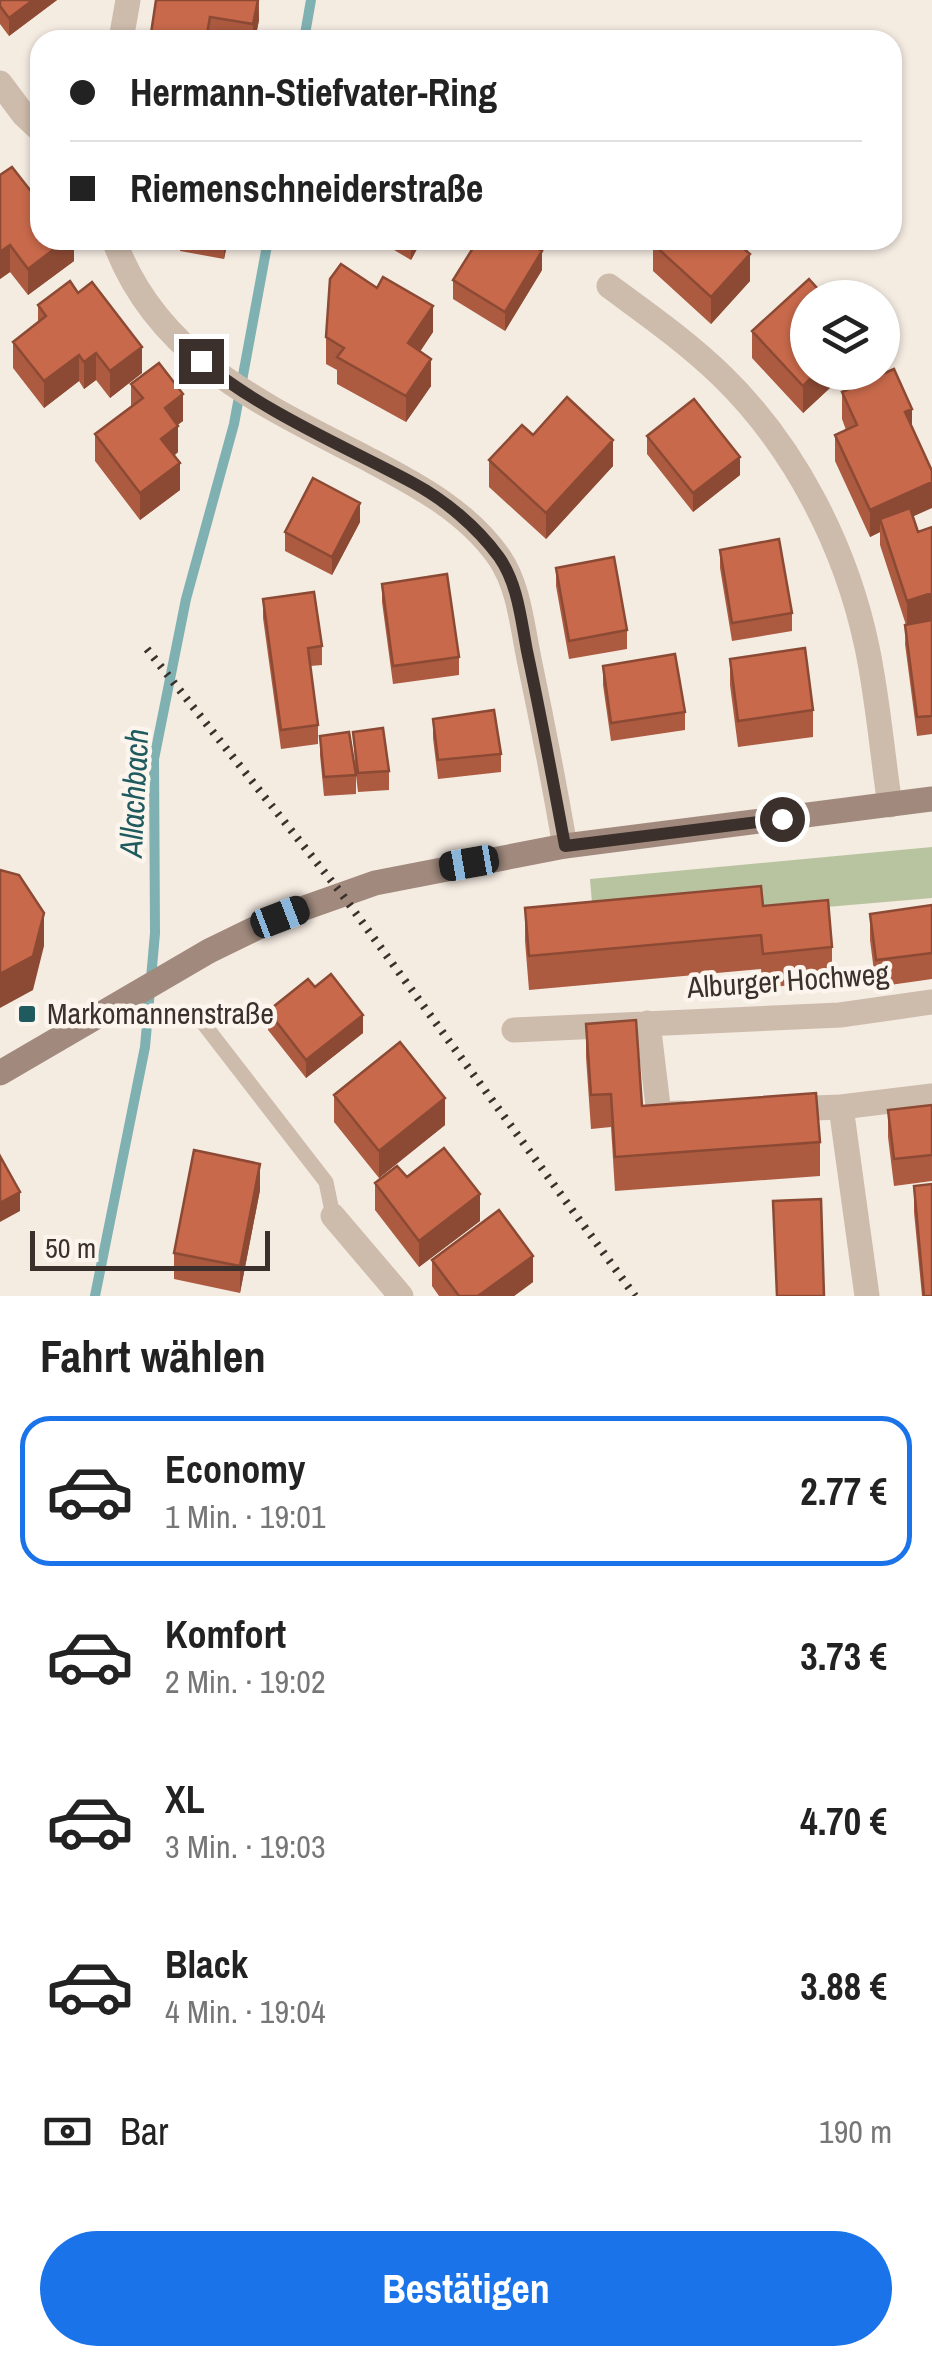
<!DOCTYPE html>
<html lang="de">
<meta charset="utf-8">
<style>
body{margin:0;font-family:"Archivo Narrow",sans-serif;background:#f2f2f2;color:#222;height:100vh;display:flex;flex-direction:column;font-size:38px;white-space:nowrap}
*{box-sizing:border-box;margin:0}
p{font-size:32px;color:#767676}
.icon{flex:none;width:55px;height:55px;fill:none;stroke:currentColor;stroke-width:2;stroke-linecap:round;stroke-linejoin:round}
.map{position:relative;height:1296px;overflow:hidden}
.details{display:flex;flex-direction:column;background:#fff;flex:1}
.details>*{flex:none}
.top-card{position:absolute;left:30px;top:30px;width:872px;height:220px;border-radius:30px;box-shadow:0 2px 8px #0004;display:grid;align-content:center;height:220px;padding:0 40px;background:#fff}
.buttons{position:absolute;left:790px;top:280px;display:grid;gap:20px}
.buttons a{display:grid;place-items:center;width:110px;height:110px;border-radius:50%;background:#fff;box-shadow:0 2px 8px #0004;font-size:50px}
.scale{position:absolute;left:30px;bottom:25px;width:240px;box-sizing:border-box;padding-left:10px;border:5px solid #3b302b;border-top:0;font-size:28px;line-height:35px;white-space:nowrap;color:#3b302b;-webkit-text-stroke:8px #fbf5ee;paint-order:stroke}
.end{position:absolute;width:45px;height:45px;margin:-22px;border:12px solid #3b302b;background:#fff;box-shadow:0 0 0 5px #fff}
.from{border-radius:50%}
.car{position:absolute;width:30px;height:60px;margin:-30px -15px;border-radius:12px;box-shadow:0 0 8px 2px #0007;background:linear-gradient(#222 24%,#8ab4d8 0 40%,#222 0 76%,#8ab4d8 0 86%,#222 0)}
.top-card b{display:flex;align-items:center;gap:35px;height:95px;font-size:38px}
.top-card b+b{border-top:2px solid #e0e0e0}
.top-card i{width:25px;height:25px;background:#222}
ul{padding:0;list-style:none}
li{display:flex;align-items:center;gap:30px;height:150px;margin:0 20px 15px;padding:0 20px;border:5px solid transparent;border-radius:30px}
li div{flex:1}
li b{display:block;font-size:38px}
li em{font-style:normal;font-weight:700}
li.active{border-color:#1a73e8}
li>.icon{width:90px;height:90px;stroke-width:1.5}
h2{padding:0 40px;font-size:45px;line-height:120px}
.pay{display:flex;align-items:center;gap:25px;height:110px;padding:0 40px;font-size:38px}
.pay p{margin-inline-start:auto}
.primary-button{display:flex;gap:20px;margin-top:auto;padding:20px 40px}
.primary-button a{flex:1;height:115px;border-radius:60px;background:#1a73e8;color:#fff;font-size:40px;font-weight:700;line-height:115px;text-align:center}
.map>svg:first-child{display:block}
.green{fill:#b8c4a0}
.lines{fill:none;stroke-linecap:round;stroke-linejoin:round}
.stream{stroke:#7fb0b2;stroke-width:10}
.lane{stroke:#cdbbac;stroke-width:15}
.street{stroke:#cdbbac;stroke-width:25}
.secondary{stroke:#a18a7d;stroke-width:25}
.rail{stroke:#3b302b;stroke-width:8;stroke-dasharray:2.5 8;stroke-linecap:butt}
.wall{fill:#ac5a40}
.shaded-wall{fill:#8c4a34}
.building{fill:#c8694b;stroke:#8c4a34;stroke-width:2.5}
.route{stroke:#3b302b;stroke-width:12}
.poi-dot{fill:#1f5a5e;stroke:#fbf5ee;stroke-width:4}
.labels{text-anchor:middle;stroke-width:9;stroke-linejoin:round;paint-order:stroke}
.street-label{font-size:30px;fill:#3b302b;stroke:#fbf5ee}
.poi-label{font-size:30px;fill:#3b302b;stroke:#fbf5ee;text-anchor:start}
.water-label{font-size:32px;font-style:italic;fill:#1f5a5e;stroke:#fbf5ee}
</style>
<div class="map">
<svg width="932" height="1296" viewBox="0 0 932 1296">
<rect width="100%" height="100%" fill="#f4ebe1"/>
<path class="green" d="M932,847V898L594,927L590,879Z"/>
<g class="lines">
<path class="stream" d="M304,40L311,0
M95,1296L145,1047L155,933L154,759L186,599L234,424L268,240"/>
<path class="lane" d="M203,1023L326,1182L333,1216"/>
<path class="street" d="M121,40L128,0
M0,83L24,115L40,130
M114,240C156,357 262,404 366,458C415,484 466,510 499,557C519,586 522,625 529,659C542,721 554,783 565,846
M609,286C647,314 687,342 722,376C795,447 846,547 867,647C878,699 882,753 890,805
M648,1023L659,1114L682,1113
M514,1030L840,1015L932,1002
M841,1107L867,1296
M787,1109L841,1107L932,1096
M333,1216L401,1296"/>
<path class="secondary" d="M0,1073L209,951L279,917L375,883L565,846L932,799"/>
<path class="rail" d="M147,649L341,893L635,1296"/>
</g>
<path class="wall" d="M0,0H57L9,36L0,24Z
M259,0V20L255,40H150Z
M0,175L30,190L74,240V261L28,295L10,272L0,279Z
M180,240H228L224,259L180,251Z
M377,240H422L411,260Z
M653,244L750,281L711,324L653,271Z
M542,270L505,331L453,299V280Z
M808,298L845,374L803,413L752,358V331Z
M38,305L142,373L110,398L96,380L84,389L79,381L44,408L13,368V342L38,322Z
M433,332L420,351L431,386L406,422L337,384V370L326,364V337Z
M131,384L183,421L177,425L178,452L174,456L180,490L140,520L95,461V434L131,407Z
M842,392L912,427L913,517L918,532L932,527V619L926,622L932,620V734L917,736L905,644L906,625L880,545V532L870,537L835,461V435L846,430L842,419Z
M533,435L613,466L546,539L489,487V460Z
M647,436L740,475L693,512L647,454Z
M360,522L332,575L285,551V532Z
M720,550L792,613V631L732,641L720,568Z
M556,568L627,630V649L569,659L556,586Z
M382,584L459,657V675L393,684L382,602Z
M263,599L322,646V665L310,666L318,725V744L281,749L263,618Z
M730,659L813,710V737L738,747L730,685Z
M603,666L685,712V730L611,741L603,685Z
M433,719L501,754V772L438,779L433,738Z
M353,732L389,771V790L358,792L356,775V794L324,796L320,755V736L356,775Z
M932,905V979L876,987L870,940V914Z
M763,906L832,947V981L763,988L761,969L529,990L525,941V908Z
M268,1011L363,1033L306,1078L268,1030Z
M586,1024L642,1106L820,1142V1176L615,1191L611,1127L591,1129L586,1057Z
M334,1095L445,1125L379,1178L334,1122Z
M932,1105V1181L894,1186L888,1137V1110Z
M407,1177L480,1221L419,1267L375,1210V1183Z
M914,1186L932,1296H922L914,1212Z
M260,1190L240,1293L174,1279V1253Z
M432,1260L533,1282L514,1296H439L432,1286Z"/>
<path class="shaded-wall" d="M33,0H57L9,36V18Z
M258,0L259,20L255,40H253V24Z
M66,240H74V261L28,295V269Z
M224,240H228L224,259Z
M412,240H422L411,260V241Z
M10,245V272L0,279V252Z
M542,251V270L505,331V312Z
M750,254V281L711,324V297Z
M433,306V332L408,370V343Z
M142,347V373L110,398V371Z
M96,353V380L84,389V362Z
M79,355V381L44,408V381Z
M431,359V386L406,422V396Z
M817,372L845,374L803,413V386Z
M183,394V421L165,434V408Z
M912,409V435L905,412Z
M178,426V452L161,466V439Z
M613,440V466L546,539V513Z
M740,457V475L693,512V493Z
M180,463V490L140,520V493Z
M932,482V508L883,530L880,519V532L870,537V510Z
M360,503V522L332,575V557Z
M932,593V619L907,628V601Z
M44,913V946L33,990L0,1008V974Z
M363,1015V1033L306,1078V1060Z
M445,1098V1125L379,1178V1151Z
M260,1164V1190L240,1293V1266Z
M20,1192V1211L0,1222V1203Z
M480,1194V1221L419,1267V1241Z
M533,1256V1282L514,1296H478Z"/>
<path class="building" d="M0,0H33L9,18L0,6Z
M156,0H258L253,24L210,17L206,40H150Z
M12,167L30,190L37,185L40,189V240H66L28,269L10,245L0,252V175Z
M478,240H523L542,251L505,312L453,280Z
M657,240H734L750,254L711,297L653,244Z
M341,264L377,288L383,277L433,306L408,343L431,359L406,396L337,357L344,348L326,337L330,279Z
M809,279L826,298H808V372H817L803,386L752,331Z
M70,281L78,293L92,282L142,347L110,371L96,353L84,362L79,355L44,381L13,342L46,316L38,305Z
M159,363L183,394L165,408L178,426L161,439L180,463L140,493L95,434L143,398L131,384Z
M894,369L912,409L905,412L932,471V482L870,510L835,435L857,425L842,392Z
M567,397L613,440L546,513L489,460L522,425L533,435Z
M694,399L740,457L693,493L647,436Z
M313,478L360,503L332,557L285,532Z
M910,508L918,532L932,527V593L907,601L880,519Z
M779,539L792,613L732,623L720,550Z
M614,557L627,630L569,641L556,568Z
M447,574L459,657L393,666L382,584Z
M314,592L322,646L308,648L318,725L281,730L263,599Z
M932,620V716L917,717L905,625Z
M805,648L813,710L738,721L730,659Z
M675,654L685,712L611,723L603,666Z
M494,710L501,754L438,760L433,719Z
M383,728L389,771L358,773L353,732Z
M349,732L356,775L324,777L320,736Z
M0,870L19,875L44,913L33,956L0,974Z
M761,886L763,906L828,900L832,947L763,954L761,935L529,956L525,908Z
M932,905V953L876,960L870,914Z
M331,974L363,1015L306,1060L268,1011L308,979L315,987Z
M636,1020L642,1106L816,1093L820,1142L615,1157L611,1094L591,1095L586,1024Z
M400,1042L445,1098L379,1151L334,1095Z
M932,1105V1155L894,1159L888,1110Z
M444,1148L480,1194L419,1241L375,1183L397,1166L407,1177Z
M194,1150L260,1164L240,1266L174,1253Z
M0,1156L20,1192L0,1203Z
M932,1184V1296H924L914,1186Z
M821,1199L824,1296H777L773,1201Z
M499,1210L533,1256L478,1296H459L432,1260Z"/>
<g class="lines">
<path class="route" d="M201,361C263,412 342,445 413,483C445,500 477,527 499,557C518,584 521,620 527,651C541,716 553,781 565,846L782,819"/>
</g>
<rect class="poi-dot" x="17" y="1004" width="20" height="20" rx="5"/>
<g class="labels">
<g class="street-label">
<text transform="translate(788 981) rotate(-4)" y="10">Alburger Hochweg</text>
</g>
<g class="poi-label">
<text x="47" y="1024">Markomannenstraße</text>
</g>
<g class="water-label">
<text transform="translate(134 793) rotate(-87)" y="11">Allachbach</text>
</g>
</g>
</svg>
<div class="buttons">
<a><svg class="icon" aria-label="layers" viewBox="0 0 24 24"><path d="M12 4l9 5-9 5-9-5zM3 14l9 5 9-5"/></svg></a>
</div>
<div class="scale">50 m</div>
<i class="end from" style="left:782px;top:819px"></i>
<i class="end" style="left:201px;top:361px"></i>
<i class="car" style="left:469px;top:863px;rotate:260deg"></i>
<i class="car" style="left:280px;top:917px;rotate:69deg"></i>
<div class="top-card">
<b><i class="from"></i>Hermann-Stiefvater-Ring</b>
<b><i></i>Riemenschneiderstraße</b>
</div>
</div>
<section class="details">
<h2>Fahrt wählen</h2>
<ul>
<li class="active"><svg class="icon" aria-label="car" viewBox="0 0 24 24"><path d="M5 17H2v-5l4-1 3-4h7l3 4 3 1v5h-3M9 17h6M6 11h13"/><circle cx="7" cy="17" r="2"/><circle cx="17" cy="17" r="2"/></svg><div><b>Economy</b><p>1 Min. · 19:01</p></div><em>2.77 €</em></li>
<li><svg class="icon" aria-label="car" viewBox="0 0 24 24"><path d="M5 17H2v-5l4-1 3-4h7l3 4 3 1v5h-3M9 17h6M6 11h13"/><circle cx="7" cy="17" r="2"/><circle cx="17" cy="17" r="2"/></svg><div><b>Komfort</b><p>2 Min. · 19:02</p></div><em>3.73 €</em></li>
<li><svg class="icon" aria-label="car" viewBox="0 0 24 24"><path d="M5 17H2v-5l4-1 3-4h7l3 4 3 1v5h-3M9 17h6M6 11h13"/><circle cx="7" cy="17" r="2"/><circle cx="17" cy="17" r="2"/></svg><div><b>XL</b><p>3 Min. · 19:03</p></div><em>4.70 €</em></li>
<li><svg class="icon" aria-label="car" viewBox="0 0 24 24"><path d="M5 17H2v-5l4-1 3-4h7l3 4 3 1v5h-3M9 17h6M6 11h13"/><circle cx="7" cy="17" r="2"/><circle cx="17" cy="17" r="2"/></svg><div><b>Black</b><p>4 Min. · 19:04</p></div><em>3.88 €</em></li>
</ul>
<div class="pay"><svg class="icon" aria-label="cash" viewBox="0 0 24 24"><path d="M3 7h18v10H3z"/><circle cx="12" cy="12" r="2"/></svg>Bar<p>190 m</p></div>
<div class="primary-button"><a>Bestätigen</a></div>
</section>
